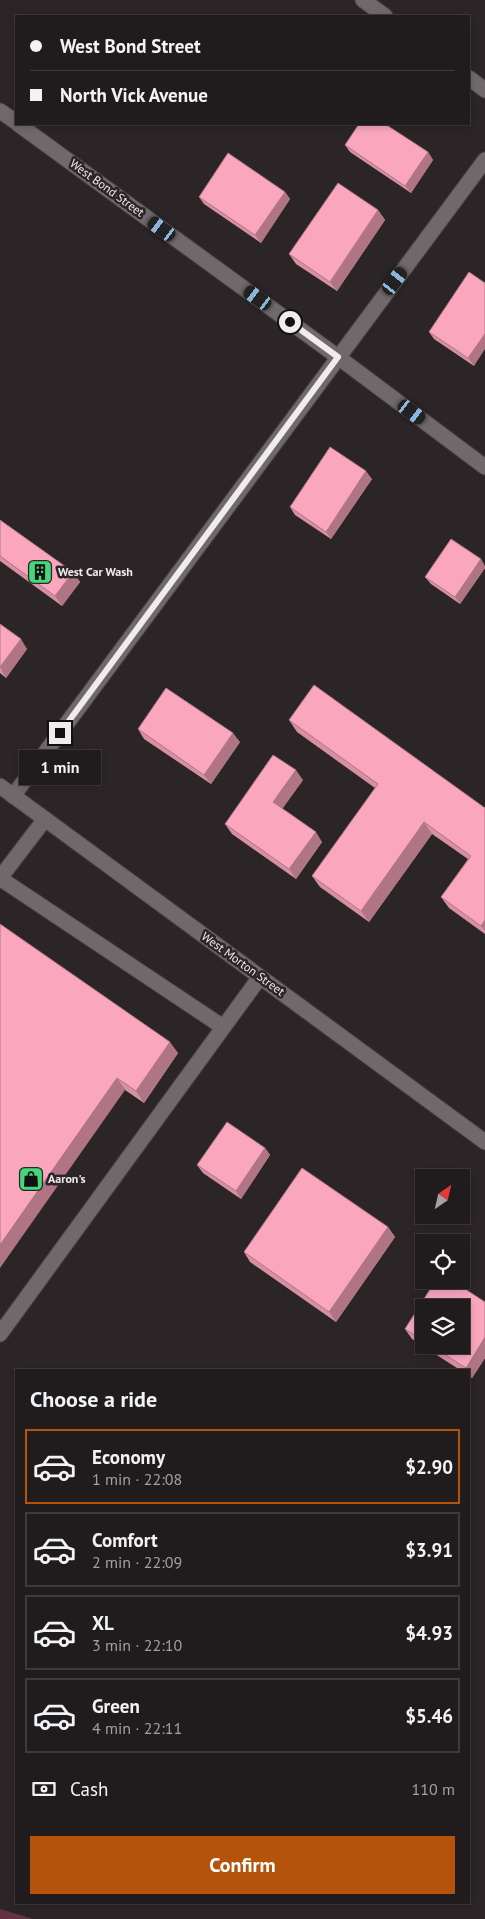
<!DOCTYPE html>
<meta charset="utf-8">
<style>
body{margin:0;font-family:"PT Sans",sans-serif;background:#282526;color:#f1f3f6;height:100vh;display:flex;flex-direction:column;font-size:19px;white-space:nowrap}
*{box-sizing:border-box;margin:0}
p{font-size:16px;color:#a2a1a4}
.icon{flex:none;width:28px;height:28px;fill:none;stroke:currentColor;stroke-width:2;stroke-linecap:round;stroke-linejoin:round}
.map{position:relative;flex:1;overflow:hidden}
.side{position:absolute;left:15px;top:1369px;width:455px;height:535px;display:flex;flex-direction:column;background:#201c1d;border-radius:0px;box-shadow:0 2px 8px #0003,0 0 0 1px #3d3a3b}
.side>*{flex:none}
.hud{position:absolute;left:15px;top:15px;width:455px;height:110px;border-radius:0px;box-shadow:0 2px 8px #0003,0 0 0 1px #3d3a3b;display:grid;align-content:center;height:110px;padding:0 15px;background:#201c1d}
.needle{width:32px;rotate:34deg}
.buttons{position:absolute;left:415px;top:1169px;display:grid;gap:10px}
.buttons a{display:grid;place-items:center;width:55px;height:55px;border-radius:0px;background:#201c1d;box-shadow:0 2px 8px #0003,0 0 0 1px #3d3a3b;font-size:25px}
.end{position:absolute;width:22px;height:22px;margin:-11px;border:6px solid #f0eced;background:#111;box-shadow:0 0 0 2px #111}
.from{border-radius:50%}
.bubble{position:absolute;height:35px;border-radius:0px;background:#201c1d;box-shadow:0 2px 8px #0003,0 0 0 1px #3d3a3b;font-size:16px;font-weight:700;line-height:35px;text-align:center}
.car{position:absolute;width:15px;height:30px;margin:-15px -8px;border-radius:6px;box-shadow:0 0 4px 1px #0007;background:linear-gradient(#222 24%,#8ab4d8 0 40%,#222 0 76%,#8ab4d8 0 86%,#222 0)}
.hud b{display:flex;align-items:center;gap:18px;height:48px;font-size:19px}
.hud b+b{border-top:1px solid #3d3a3b}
.hud i{width:12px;height:12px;background:#f1f3f6}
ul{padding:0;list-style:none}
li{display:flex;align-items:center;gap:15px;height:75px;margin:0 10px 8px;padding:0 5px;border:2px solid #3d3a3b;border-radius:0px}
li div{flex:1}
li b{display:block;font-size:19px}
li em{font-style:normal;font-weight:700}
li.current{border-color:#b45309}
li>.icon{width:45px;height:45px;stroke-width:1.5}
h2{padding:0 15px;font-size:22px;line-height:60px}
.pay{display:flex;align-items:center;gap:12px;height:55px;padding:0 15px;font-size:19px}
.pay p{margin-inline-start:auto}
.cta{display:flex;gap:10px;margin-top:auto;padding:10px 15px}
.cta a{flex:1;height:58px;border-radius:0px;background:#b45309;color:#fff;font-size:20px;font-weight:700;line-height:58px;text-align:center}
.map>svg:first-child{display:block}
.green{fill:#663142}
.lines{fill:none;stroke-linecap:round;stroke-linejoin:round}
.lane-casing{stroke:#494345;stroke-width:17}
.street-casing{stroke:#494345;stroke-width:17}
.secondary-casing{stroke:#494345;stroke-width:17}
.lane{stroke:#70696b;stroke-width:15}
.street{stroke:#70696b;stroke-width:15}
.secondary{stroke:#70696b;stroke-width:15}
.wall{fill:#d790a3;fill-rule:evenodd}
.shaded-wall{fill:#af7585}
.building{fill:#faa7be;stroke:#af7585}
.route{stroke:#f0eced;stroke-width:6}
.labels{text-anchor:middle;stroke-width:5;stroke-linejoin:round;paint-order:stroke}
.street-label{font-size:12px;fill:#f0eced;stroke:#2b2527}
.poi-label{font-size:12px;font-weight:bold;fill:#f0eced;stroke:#2b2527;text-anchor:start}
</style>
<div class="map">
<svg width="485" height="1919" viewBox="0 0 485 1919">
<rect width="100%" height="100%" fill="#2b2527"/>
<path class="green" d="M0,1909L33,1919H0Z"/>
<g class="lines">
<defs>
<path id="lane" d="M0,878L45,819
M0,880L1,879L223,1027
M0,1334L260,977"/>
<path id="street" d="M363,0L385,16
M469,78L485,90
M0,111L16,122
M18,124L338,357L485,467
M13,796L485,160"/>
<path id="secondary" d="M0,786L485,1142"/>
</defs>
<use href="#lane" class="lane-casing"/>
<use href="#street" class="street-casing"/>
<use href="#secondary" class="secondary-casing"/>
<use href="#lane" class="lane"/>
<use href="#street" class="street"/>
<use href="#secondary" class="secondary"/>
</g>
<path class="wall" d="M345,145L428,152L433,160L411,193L350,152Z
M285,192L290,199L261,243L204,204L199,197Z
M378,210L385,220L337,291L296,264L289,254Z
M469,272L474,366L434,339L429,332Z
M372,479L331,539L295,515L290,507Z
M0,520L73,572L80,582L62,606L0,561Z
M485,566V568L460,604L431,584L425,577Z
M0,624L27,649L6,678L0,673Z
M289,720L485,808V934L449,908L441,897L468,859L432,834L369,922L320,887L312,876L375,788L297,732Z
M138,729L240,742L211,784L144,739Z
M303,780L282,809L322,842L296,879L232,834L225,824Z
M0,924L178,1053L144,1103L125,1090Z
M265,1148L270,1155L241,1199L203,1173L197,1165Z
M388,1227L395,1237L336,1322L250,1262L244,1252Z
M436,1280H451L485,1302V1358L472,1378L469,1375V1370H460L412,1339L405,1329ZM424,1308H461V1345H424Z"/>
<path class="shaded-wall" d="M428,152L433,160L411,193L405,186Z
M285,192L290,199L261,243L255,235Z
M378,210L385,220L337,291L330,282Z
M485,334V349L474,366L468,358Z
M366,471L372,479L331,539L326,532Z
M481,559L485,566V568L460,604L455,597Z
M73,572L80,582L62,606L55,596Z
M21,639L27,649L6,678L0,667Z
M233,733L240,742L211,784L204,775Z
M296,770L303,780L280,812L273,802Z
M424,822L432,834L369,922L361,911Z
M316,832L322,842L296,879L289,869Z
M485,920V931L481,926Z
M170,1042L178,1053L144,1103L136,1091Z
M117,1078L125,1090L0,1268V1245Z
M265,1148L270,1155L241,1199L236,1191Z
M388,1227L395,1237L336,1322L329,1312Z
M485,1337V1358L472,1378L469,1373V1370H467L466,1368Z"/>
<path class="building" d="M359,124H385L428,152L405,186L345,145Z
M228,153L285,192L255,235L199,197Z
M338,183L378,210L330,282L289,254Z
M469,272L485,283V334L468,358L429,332Z
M330,447L366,471L326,532L290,507Z
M0,520L73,572L55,596L0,556Z
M451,539L481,559L455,597L425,577Z
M0,624L21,639L0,667Z
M314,685L485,808V920L481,926L441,897L471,856L424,822L361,911L312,876L378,784L289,720Z
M166,688L233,733L204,775L138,729Z
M273,755L296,770L273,802L316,832L289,869L225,824Z
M0,924L170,1042L136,1091L117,1078L0,1245Z
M227,1122L265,1148L236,1191L197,1165Z
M302,1168L388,1227L329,1312L244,1252Z
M436,1280H451L485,1302V1337L466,1368L430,1345H461V1308H424V1341L405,1329Z"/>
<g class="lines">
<path class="route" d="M60,733L338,357L290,322"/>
</g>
<defs>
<symbol id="building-square" viewBox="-11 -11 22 22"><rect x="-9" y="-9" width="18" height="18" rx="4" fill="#44d77b" stroke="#2b2527"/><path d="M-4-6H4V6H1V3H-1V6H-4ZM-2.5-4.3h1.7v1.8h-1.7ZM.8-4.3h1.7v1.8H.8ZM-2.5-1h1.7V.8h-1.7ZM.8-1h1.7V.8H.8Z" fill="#111"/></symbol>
<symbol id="shop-square" viewBox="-11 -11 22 22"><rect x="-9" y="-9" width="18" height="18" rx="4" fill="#44d77b" stroke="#2b2527"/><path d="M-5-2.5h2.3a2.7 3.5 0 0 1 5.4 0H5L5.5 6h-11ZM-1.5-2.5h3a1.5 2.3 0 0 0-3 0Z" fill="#111"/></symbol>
</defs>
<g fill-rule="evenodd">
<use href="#building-square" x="26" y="558" width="28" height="28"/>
<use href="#shop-square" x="17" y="1165" width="28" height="28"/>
</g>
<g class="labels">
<g class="street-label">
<text transform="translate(107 188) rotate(36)" y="4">West Bond Street</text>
<text transform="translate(243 964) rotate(36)" y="4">West Morton Street</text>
</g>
<g class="poi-label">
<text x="58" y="576">West Car Wash</text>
<text x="48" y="1183">Aaron's</text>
</g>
</g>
</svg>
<div class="buttons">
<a><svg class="needle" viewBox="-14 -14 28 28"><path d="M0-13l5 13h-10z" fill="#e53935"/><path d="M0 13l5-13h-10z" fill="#a2a1a4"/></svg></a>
<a><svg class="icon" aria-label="locate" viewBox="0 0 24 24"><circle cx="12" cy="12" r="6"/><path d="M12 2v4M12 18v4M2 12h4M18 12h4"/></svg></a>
<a><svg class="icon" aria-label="layers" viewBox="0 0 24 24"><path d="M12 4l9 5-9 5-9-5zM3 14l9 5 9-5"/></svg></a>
</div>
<i class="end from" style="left:290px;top:322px"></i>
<i class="end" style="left:60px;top:733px"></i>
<div class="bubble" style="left:19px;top:750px;width:82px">1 min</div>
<i class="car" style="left:162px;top:229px;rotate:306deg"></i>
<i class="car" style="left:395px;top:281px;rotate:37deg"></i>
<i class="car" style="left:258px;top:298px;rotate:306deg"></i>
<i class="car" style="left:412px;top:412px;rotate:127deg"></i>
<div class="hud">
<b><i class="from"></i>West Bond Street</b>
<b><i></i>North Vick Avenue</b>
</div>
<section class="side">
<h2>Choose a ride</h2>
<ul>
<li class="current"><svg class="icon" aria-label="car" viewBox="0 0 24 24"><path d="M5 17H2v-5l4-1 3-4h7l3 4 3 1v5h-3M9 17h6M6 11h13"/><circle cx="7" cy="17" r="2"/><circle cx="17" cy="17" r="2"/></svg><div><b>Economy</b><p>1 min · 22:08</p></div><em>$2.90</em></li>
<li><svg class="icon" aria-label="car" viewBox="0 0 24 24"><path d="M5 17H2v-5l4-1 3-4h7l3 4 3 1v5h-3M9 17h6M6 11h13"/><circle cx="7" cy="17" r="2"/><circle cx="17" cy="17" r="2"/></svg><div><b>Comfort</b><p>2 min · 22:09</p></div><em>$3.91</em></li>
<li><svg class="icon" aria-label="car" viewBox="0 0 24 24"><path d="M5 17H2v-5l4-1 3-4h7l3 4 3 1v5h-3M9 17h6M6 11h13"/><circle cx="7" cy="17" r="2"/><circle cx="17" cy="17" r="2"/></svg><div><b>XL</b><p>3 min · 22:10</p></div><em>$4.93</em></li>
<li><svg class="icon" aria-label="car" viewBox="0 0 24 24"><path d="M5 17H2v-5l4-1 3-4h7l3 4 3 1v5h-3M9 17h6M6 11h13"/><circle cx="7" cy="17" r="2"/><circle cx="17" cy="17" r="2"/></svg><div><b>Green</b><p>4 min · 22:11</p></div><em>$5.46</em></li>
</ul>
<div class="pay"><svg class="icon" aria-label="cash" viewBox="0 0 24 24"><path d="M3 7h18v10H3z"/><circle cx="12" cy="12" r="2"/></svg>Cash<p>110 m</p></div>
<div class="cta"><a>Confirm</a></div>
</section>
</div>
